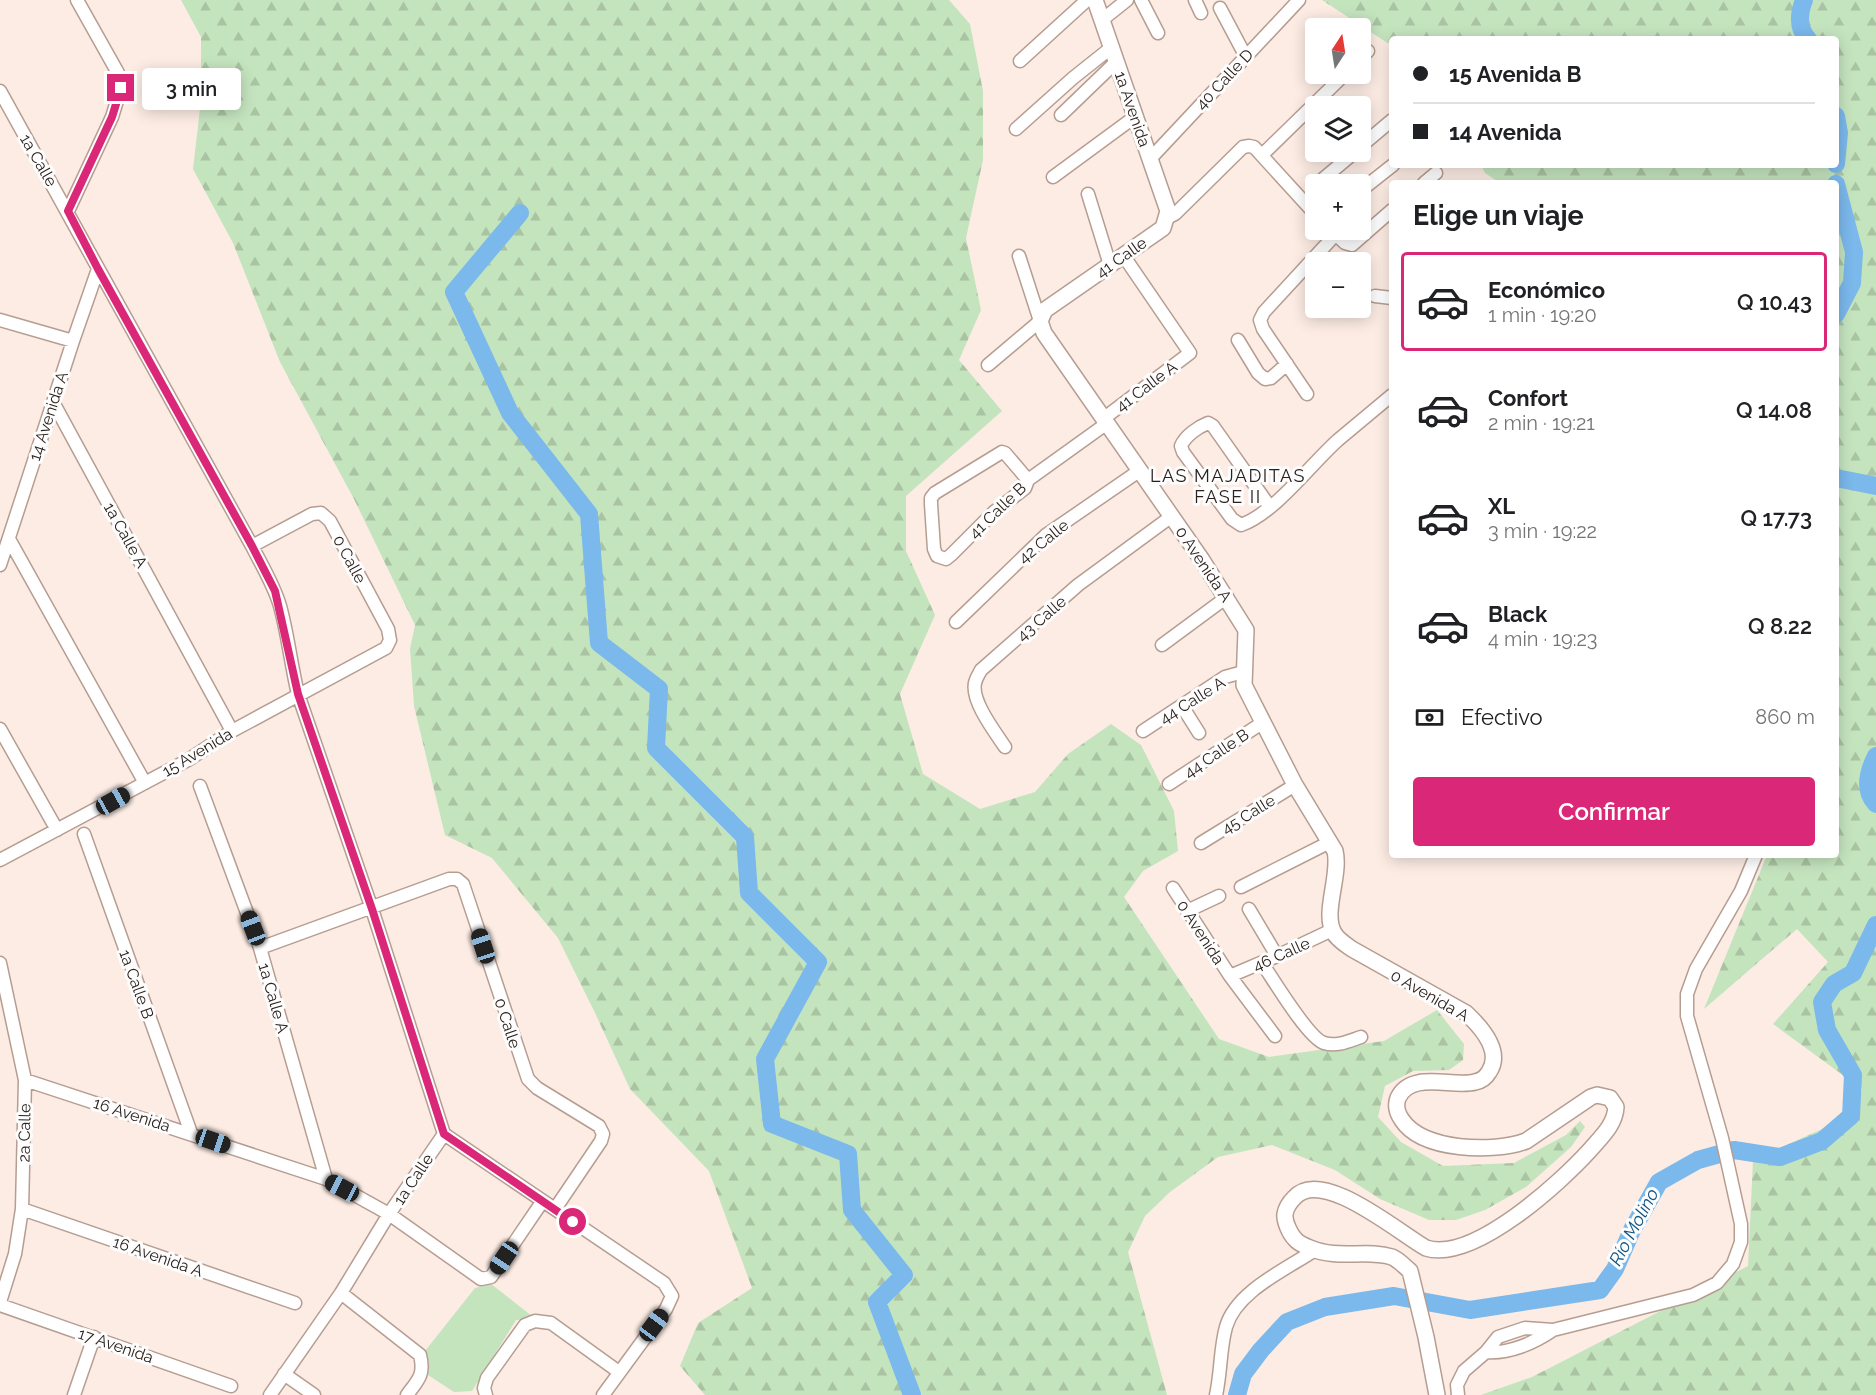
<!DOCTYPE html>
<html lang="es">
<meta charset="utf-8">
<style>
body{margin:0;font-family:Raleway,sans-serif;background:#f2f2f2;color:#202124;height:100vh;display:flex;flex-direction:column;font-size:22px;white-space:nowrap}
*{box-sizing:border-box;margin:0}
p{font-size:20px;color:#757577}
.icon{flex:none;width:33px;height:33px;fill:none;stroke:currentColor;stroke-width:2;stroke-linecap:round;stroke-linejoin:round}
.map{position:relative;flex:1;overflow:hidden}
.details{position:absolute;left:1389px;top:180px;width:450px;height:678px;display:flex;flex-direction:column;background:#fff;border-radius:6px;box-shadow:0 3px 15px #0003}
.details>*{flex:none}
.top-card{position:absolute;left:1389px;top:36px;width:450px;height:132px;border-radius:6px;box-shadow:0 3px 15px #0003;display:grid;align-content:center;height:132px;padding:0 24px;background:#fff}
.needle{width:39px;rotate:12deg}
.controls{position:absolute;left:1305px;top:18px;display:grid;gap:12px}
.controls a{display:grid;place-items:center;width:66px;height:66px;border-radius:6px;background:#fff;box-shadow:0 3px 15px #0003;font-size:30px}
.end{position:absolute;width:27px;height:27px;margin:-14px;border:8px solid #db2777;background:#fff;box-shadow:0 0 0 3px #fff}
.from{border-radius:50%}
.bubble{position:absolute;height:42px;border-radius:6px;background:#fff;box-shadow:0 3px 15px #0003;font-size:20px;font-weight:600;line-height:42px;text-align:center}
.car{position:absolute;width:18px;height:36px;margin:-18px -9px;border-radius:8px;box-shadow:0 0 4px 2px #0007;background:linear-gradient(#222 24%,#8ab4d8 0 40%,#222 0 76%,#8ab4d8 0 86%,#222 0)}
.top-card b{display:flex;align-items:center;gap:21px;height:57px;font-size:22px}
.top-card b+b{border-top:2px solid #e0e0e0}
.top-card i{width:15px;height:15px;background:#202124}
ul{padding:0;list-style:none}
li{display:flex;align-items:center;gap:18px;height:99px;margin:0 12px 9px;padding:0 12px;border:3px solid transparent;border-radius:6px}
li div{flex:1}
li b{display:block;font-size:22px}
li em{font-style:normal;font-weight:600}
li.selected{border-color:#db2777}
li>.icon{width:54px;height:54px;stroke-width:1.5}
h2{padding:0 24px;font-size:27px;line-height:72px}
.pay{display:flex;align-items:center;gap:15px;height:66px;padding:0 24px;font-size:22px}
.pay p{margin-inline-start:auto}
.cta{display:flex;gap:12px;margin-top:auto;padding:12px 24px}
.cta a{flex:1;height:69px;border-radius:6px;background:#db2777;color:#fff;font-size:24px;font-weight:600;line-height:69px;text-align:center}
.map>svg:first-child{display:block}
.forest{fill:url(#forest-firs)}
.park{fill:#c4e4be}
.lines{fill:none;stroke-linecap:round;stroke-linejoin:round}
.river{stroke:#7bb8ec;stroke-width:18}
.minor-casing{stroke:#b69d91;stroke-width:15}
.tertiary-casing{stroke:#b69d91;stroke-width:18}
.minor{stroke:#fff;stroke-width:12}
.tertiary{stroke:#fff;stroke-width:15}
.route{stroke:#db2777;stroke-width:8}
.labels{text-anchor:middle;stroke-width:6;stroke-linejoin:round;paint-order:stroke}
.street-label{font-size:16px;fill:#2a201c;stroke:#fdfdfd}
.neighbourhood-label{font-size:18px;letter-spacing:1.5px;fill:#2a201c;stroke:#fdfdfd}
.water-label{font-size:18px;font-style:italic;fill:#0f5485;stroke:#fdfdfd}
</style>
<div class="map">
<svg width="1876" height="1395" viewBox="0 0 1876 1395">
<defs>
<pattern id="forest-firs" width="22" height="20" patternUnits="userSpaceOnUse" patternTransform="scale(1.5)"><rect width="22" height="20" fill="#c4e4be"/><path d="M5 1l3.5 6h-7zM16 11l3.5 6h-7z" fill="#a9c3a3"/></pattern>
</defs>
<rect width="100%" height="100%" fill="#fcece4"/>
<path class="forest" d="M181,0H949L970,24L983,91V160L966,238L981,310L959,360L1002,411L906,496V551L935,615L900,694L923,774L980,809L1035,792L1068,754L1111,724L1141,745L1174,811L1178,851L1143,871L1124,897L1219,1039L1269,1057L1384,1041L1437,1010L1464,1044L1463,1060L1449,1070L1413,1071L1385,1086L1378,1117L1401,1142L1443,1166L1514,1163L1566,1135L1580,1121L1585,1127L1571,1147L1526,1187L1485,1210L1456,1220H1429L1380,1199L1335,1170L1272,1145L1218,1157L1170,1192L1145,1216L1128,1252L1167,1395H705L680,1366L698,1323L752,1288L709,1171L630,1089L596,1015L558,938L492,858L445,835L414,706L410,649L415,625L354,499L280,362L233,243L193,169L201,100V37Z
M1322,0H1876V1395H1481L1532,1377L1748,1266L1753,1160L1851,1116L1862,1089L1773,1024L1828,962L1797,929L1704,1009L1767,855H1836V664L1838,657L1836,654V183H1500L1485,173L1481,165H1836V39H1392V46Z"/>
<path class="park" d="M491,1284L537,1320H516L472,1391L454,1392L428,1375L429,1362L425,1351L475,1288Z"/>
<g class="lines">
<path class="river" d="M1804,0C1799,13 1797,28 1808,39
M1836,116L1839,133L1836,164
M1836,184L1854,252L1852,283L1836,314
M520,213L454,292L510,413L589,514L599,643L659,689L656,748L745,837L749,893L818,962L765,1059L772,1124L848,1154L852,1210L904,1275L877,1302L912,1395
M1836,478L1876,486
M1876,756C1868,772 1863,790 1876,804
M1237,1395L1243,1374L1261,1350L1287,1322L1325,1307L1394,1296L1470,1310L1600,1290L1615,1269L1632,1230L1659,1182L1698,1160L1734,1150L1780,1157L1822,1141L1851,1116L1853,1075L1827,1030L1822,1002L1834,984L1853,973L1876,925"/>
<defs>
<path id="minor" d="M1141,0L1158,33
M1195,0L1201,13
M1220,8L1246,57
M1102,20L1127,0
M1360,59L1368,51
M1020,61L1087,0
M0,91L252,546C262,566 274,585 280,606C288,635 291,665 298,694L372,909L444,1134
M1061,115L1117,61
M1016,129L1073,78L1112,47
M1360,147L1392,120
M1262,155L1345,74
M1150,159L1299,0
M1053,177L1136,116
M1424,183L1436,173
M1317,184L1355,152
M1360,191L1393,165
M1088,194L1110,265
M68,211L112,117L121,88L118,73L77,0
M1167,218L1175,214L1243,147L1249,146L1254,147L1316,215
M1331,230L1345,243L1352,245L1392,210
M1375,296L1392,298
M0,320L73,341
M1238,340L1258,373L1265,379L1271,378L1287,364
M988,365L1040,321L1019,256
M1307,394L1263,329L1260,320L1264,312L1335,235
M53,402L232,731
M1103,419L1190,353L1123,255
M1028,480L1005,453L1002,452L935,493L931,498V504L934,549L937,556L946,559L951,555L994,512L1025,488L1028,480L1106,424
M1270,507L1213,426L1208,423C1198,427 1185,436 1181,446L1183,452L1232,519L1241,525C1275,513 1310,465 1338,440C1356,425 1374,410 1392,395
M9,539L145,783
M0,565L73,341L98,269
M956,622L1046,535L1139,471
M1162,645L1227,597
M1182,706L1199,733
M0,729L57,830
M1143,731L1225,677L1243,672
M1005,747C995,732 971,701 975,683C976,678 979,674 981,670L1078,585L1172,516
M1169,784L1262,723
M200,786L260,948L326,1179
M84,834L191,1133
M1201,843L1295,785
M0,860L188,760L232,731L386,648L390,640L388,629L330,521L321,513L312,514L252,546
M1241,887L1330,842
M1173,888L1230,976L1275,1036
M1249,909L1277,956
M1187,911L1219,896
M260,948L449,879H457L463,884L528,1079L537,1088L599,1126L603,1134L601,1141L555,1209
M0,963L25,1080L22,1209L15,1254L0,1302
M1262,963C1273,979 1308,1038 1324,1043C1337,1047 1349,1041 1361,1037
M1230,976L1277,956L1332,930
M25,1080L326,1179L389,1214L481,1279L491,1277L542,1202
M444,1134L664,1283L672,1296L666,1309L603,1395
M22,1209L295,1303
M341,1293L420,1355C425,1375 418,1380 407,1395
M0,1305L231,1386
M1486,1352C1509,1354 1534,1343 1553,1330
M284,1374L314,1395
M74,1395L94,1337
M270,1395L341,1293L389,1214L444,1134
M486,1395L484,1388L487,1378L525,1325L535,1321L551,1323L619,1372
M1216,1395C1221,1373 1220,1348 1226,1327C1236,1291 1287,1269 1315,1250
M1458,1395L1457,1385L1464,1371L1486,1352L1498,1337L1525,1328L1553,1330L1693,1295L1717,1283L1733,1264L1741,1242V1224L1722,1138L1687,1016V994L1696,969L1741,891L1756,855"/>
<path id="tertiary" d="M1095,0L1168,211L1163,228L1045,310L1040,321L1044,333L1202,560L1246,630L1244,685L1295,785L1335,851C1341,875 1322,913 1334,933C1338,940 1345,944 1352,949L1466,1013C1481,1027 1503,1051 1489,1072C1486,1077 1481,1081 1475,1082C1453,1088 1411,1070 1398,1098C1395,1106 1397,1113 1402,1120C1422,1151 1494,1153 1526,1141L1591,1097L1597,1095L1610,1098L1616,1107C1615,1125 1601,1137 1590,1150C1560,1183 1473,1263 1426,1248C1399,1233 1321,1166 1294,1198C1290,1202 1286,1208 1285,1214C1284,1221 1290,1234 1295,1239C1298,1243 1305,1246 1310,1248C1338,1260 1366,1249 1392,1257C1399,1260 1404,1266 1410,1271L1426,1337L1437,1395"/>
</defs>
<use href="#minor" class="minor-casing"/>
<use href="#tertiary" class="tertiary-casing"/>
<use href="#minor" class="minor"/>
<use href="#tertiary" class="tertiary"/>
</g>
<g class="lines">
<path class="route" d="M121,88L112,117L68,211L98,269L252,546L275,591L298,694L372,909L444,1134L573,1222"/>
</g>
<g class="labels">
<g class="street-label">
<text transform="translate(1224 79) rotate(-47)" y="6">40 Calle D</text>
<text transform="translate(1133 109) rotate(71)" y="6">1a Avenida</text>
<text transform="translate(39 160) rotate(60)" y="6">1a Calle</text>
<text transform="translate(1121 257) rotate(-35)" y="6">41 Calle</text>
<text transform="translate(1146 386) rotate(-37)" y="6">41 Calle A</text>
<text transform="translate(48 416) rotate(-72)" y="6">14 Avenida A</text>
<text transform="translate(997 510) rotate(-44)" y="6">41 Calle B</text>
<text transform="translate(126 535) rotate(61)" y="6">1a Calle A</text>
<text transform="translate(1043 541) rotate(-39)" y="6">42 Calle</text>
<text transform="translate(350 559) rotate(62)" y="6">0 Calle</text>
<text transform="translate(1204 564) rotate(56)" y="6">0 Avenida A</text>
<text transform="translate(1041 618) rotate(-41)" y="6">43 Calle</text>
<text transform="translate(1192 700) rotate(-32)" y="6">44 Calle A</text>
<text transform="translate(197 752) rotate(-31)" y="6">15 Avenida</text>
<text transform="translate(1216 753) rotate(-34)" y="6">44 Calle B</text>
<text transform="translate(1248 814) rotate(-32)" y="6">45 Calle</text>
<text transform="translate(1201 932) rotate(57)" y="6">0 Avenida</text>
<text transform="translate(1281 954) rotate(-24)" y="6">46 Calle</text>
<text transform="translate(137 984) rotate(70)" y="6">1a Calle B</text>
<text transform="translate(1430 995) rotate(30)" y="6">0 Avenida A</text>
<text transform="translate(274 998) rotate(74)" y="6">1a Calle A</text>
<text transform="translate(508 1023) rotate(72)" y="6">0 Calle</text>
<text transform="translate(132 1114) rotate(18)" y="6">16 Avenida</text>
<text transform="translate(24 1133) rotate(-89)" y="6">2a Calle</text>
<text transform="translate(413 1179) rotate(-56)" y="6">1a Calle</text>
<text transform="translate(158 1256) rotate(19)" y="6">16 Avenida A</text>
<text transform="translate(116 1345) rotate(19)" y="6">17 Avenida</text>
</g>
<g class="neighbourhood-label">
<text x="1228" y="482">LAS MAJADITAS<tspan x="1228" dy="21">FASE II</tspan></text>
</g>
<g class="water-label">
<text transform="translate(1634 1227) rotate(-62)" y="6">Río Molino</text>
</g>
</g>
</svg>
<div class="controls">
<a><svg class="needle" viewBox="-14 -14 28 28"><path d="M0-13l5 13h-10z" fill="#e53935"/><path d="M0 13l5-13h-10z" fill="#757577"/></svg></a>
<a><svg class="icon" aria-label="layers" viewBox="0 0 24 24"><path d="M12 4l9 5-9 5-9-5zM3 14l9 5 9-5"/></svg></a>
<a>+</a>
<a>−</a>
</div>
<i class="end from" style="left:573px;top:1222px"></i>
<i class="end" style="left:121px;top:88px"></i>
<div class="bubble" style="left:142px;top:68px;width:99px">3 min</div>
<i class="car" style="left:113px;top:801px;rotate:61deg"></i>
<i class="car" style="left:253px;top:928px;rotate:339deg"></i>
<i class="car" style="left:483px;top:946px;rotate:342deg"></i>
<i class="car" style="left:213px;top:1141px;rotate:109deg"></i>
<i class="car" style="left:342px;top:1188px;rotate:298deg"></i>
<i class="car" style="left:504px;top:1258px;rotate:214deg"></i>
<i class="car" style="left:654px;top:1325px;rotate:37deg"></i>
<div class="top-card">
<b><i class="from"></i>15 Avenida B</b>
<b><i></i>14 Avenida</b>
</div>
<section class="details">
<h2>Elige un viaje</h2>
<ul>
<li class="selected"><svg class="icon" aria-label="car" viewBox="0 0 24 24"><path d="M5 17H2v-5l4-1 3-4h7l3 4 3 1v5h-3M9 17h6M6 11h13"/><circle cx="7" cy="17" r="2"/><circle cx="17" cy="17" r="2"/></svg><div><b>Económico</b><p>1 min · 19:20</p></div><em>Q 10.43</em></li>
<li><svg class="icon" aria-label="car" viewBox="0 0 24 24"><path d="M5 17H2v-5l4-1 3-4h7l3 4 3 1v5h-3M9 17h6M6 11h13"/><circle cx="7" cy="17" r="2"/><circle cx="17" cy="17" r="2"/></svg><div><b>Confort</b><p>2 min · 19:21</p></div><em>Q 14.08</em></li>
<li><svg class="icon" aria-label="car" viewBox="0 0 24 24"><path d="M5 17H2v-5l4-1 3-4h7l3 4 3 1v5h-3M9 17h6M6 11h13"/><circle cx="7" cy="17" r="2"/><circle cx="17" cy="17" r="2"/></svg><div><b>XL</b><p>3 min · 19:22</p></div><em>Q 17.73</em></li>
<li><svg class="icon" aria-label="car" viewBox="0 0 24 24"><path d="M5 17H2v-5l4-1 3-4h7l3 4 3 1v5h-3M9 17h6M6 11h13"/><circle cx="7" cy="17" r="2"/><circle cx="17" cy="17" r="2"/></svg><div><b>Black</b><p>4 min · 19:23</p></div><em>Q 8.22</em></li>
</ul>
<div class="pay"><svg class="icon" aria-label="cash" viewBox="0 0 24 24"><path d="M3 7h18v10H3z"/><circle cx="12" cy="12" r="2"/></svg>Efectivo<p>860 m</p></div>
<div class="cta"><a>Confirmar</a></div>
</section>
</div>
